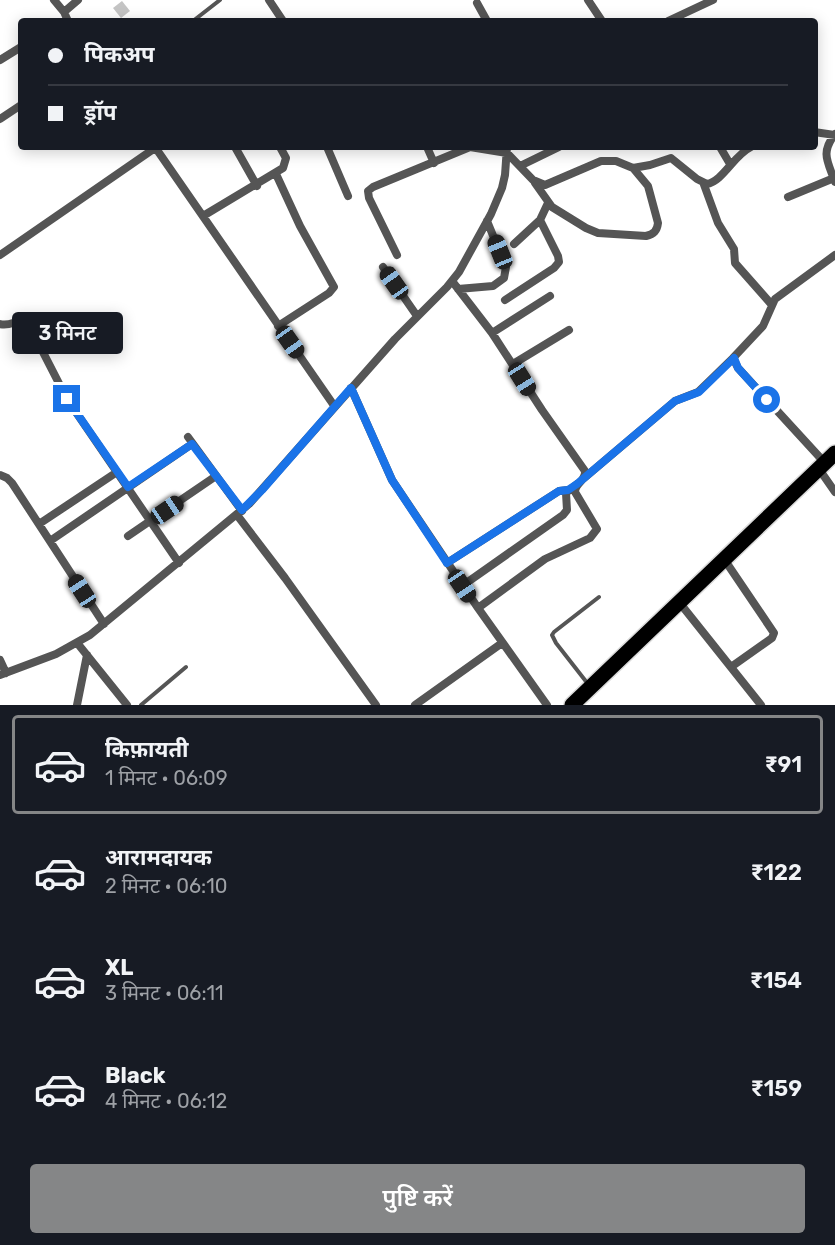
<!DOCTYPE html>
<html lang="hi">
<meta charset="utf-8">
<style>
body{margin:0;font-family:Rubik,"Noto Sans Devanagari",sans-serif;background:#242831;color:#f1f3f6;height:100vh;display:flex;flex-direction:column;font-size:22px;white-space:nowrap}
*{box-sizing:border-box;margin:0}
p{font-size:20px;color:#9ea1a6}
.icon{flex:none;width:33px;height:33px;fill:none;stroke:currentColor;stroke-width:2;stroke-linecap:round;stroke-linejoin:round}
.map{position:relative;height:705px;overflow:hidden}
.sheet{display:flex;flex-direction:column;background:#171b24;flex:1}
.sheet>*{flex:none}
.top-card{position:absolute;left:18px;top:18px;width:800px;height:132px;border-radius:6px;box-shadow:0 3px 15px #0003;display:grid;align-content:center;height:132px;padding:0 30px;background:#171b24}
.end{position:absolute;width:27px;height:27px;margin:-14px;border:8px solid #1a73e8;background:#fff;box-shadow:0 0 0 3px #fff}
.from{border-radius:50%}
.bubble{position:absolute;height:42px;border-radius:6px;background:#171b24;box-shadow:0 3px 15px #0003;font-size:20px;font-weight:600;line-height:42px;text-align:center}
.car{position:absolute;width:18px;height:36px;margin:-18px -9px;border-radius:8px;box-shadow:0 0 4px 2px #0007;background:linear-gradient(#222 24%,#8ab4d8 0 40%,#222 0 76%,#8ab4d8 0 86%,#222 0)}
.top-card b{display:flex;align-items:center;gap:21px;height:57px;font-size:22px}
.top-card b+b{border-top:2px solid #363941}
.top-card i{width:15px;height:15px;background:#f1f3f6}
ul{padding:10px 0 0;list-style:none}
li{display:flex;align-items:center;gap:18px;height:99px;margin:0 12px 9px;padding:0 18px;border:3px solid transparent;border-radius:6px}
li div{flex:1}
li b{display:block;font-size:22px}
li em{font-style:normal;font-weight:600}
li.current{border-color:#858687}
li>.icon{width:54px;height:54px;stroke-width:1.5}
.action{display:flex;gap:12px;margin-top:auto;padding:12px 30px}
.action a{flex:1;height:69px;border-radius:6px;background:#858687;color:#fff;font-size:24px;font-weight:600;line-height:69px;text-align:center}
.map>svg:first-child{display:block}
.building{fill:#c4c4c4}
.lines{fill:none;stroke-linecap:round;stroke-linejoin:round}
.highway-casing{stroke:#dbdbdb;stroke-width:18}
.lane{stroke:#555;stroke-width:4}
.street{stroke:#555;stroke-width:8}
.highway{stroke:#000;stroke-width:15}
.route{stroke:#1a73e8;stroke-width:8}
</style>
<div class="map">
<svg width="835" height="705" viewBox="0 0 835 705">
<rect width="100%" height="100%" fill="#fff"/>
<path class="building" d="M122,1L130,11L121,18L113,8Z"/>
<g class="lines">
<defs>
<path id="highway" d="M572,705L835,453"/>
</defs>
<use href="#highway" class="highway-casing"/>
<path class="lane" d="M193,21L220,0
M588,684L556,643L552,635L554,632L599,597
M141,705L186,667"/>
<path class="street" d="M54,0L64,12
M269,0L283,21
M588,0L602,21
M477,3L487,21
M68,21L64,12L78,0
M668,21L713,0
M0,60L21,47
M0,119L21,105
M814,132L835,135
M835,134C820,153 828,162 835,182
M155,147L335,407
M235,147L257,186
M327,147L348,196
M427,147L434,163
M720,147L730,164
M520,166L559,147
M276,174L300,226L334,287L329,293L278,326
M703,182L718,223L734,249L735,263L772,305
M535,183L552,207L586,228L598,233L646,236C654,234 657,231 658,223L648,186L633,168
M788,197L834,178
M203,216L283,168L286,158L280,147
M514,244L540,220L548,203
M0,255L155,148
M397,255L369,198L368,191L373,187L470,147L507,153L533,180L545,185L601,161H616L633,168L650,165L671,158L697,179L707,184C723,181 734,155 751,147
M383,267L417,316
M452,281L492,333L542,410L585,471C586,481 575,483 575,492L597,529L590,538L545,559L478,608
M458,289L493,286L504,278L506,267L487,221
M505,300L554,268L559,262L558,256L540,220
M0,324C10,327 17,319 27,321L67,399L179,563
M492,333L550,296
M513,364L569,330
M351,388L392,480L478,608L547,705
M188,437L242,511
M825,463L738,368L733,358L763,326L775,299L835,255
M819,469L835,492
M0,475L7,478L12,483L104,624
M583,479L675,401L698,392L733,358
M237,515L285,578L376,705
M39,524L117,472
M128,536L216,476
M50,541L192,444
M724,559L774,633L772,638L731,667
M447,563L559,491L568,490
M462,586L563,515L567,510L566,493L577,484
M679,602L761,705
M78,644L127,705
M0,660L6,673
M0,675L56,654L90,635L249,504L395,339L447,287L459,272L491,214L502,188L505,175L507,147
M77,705L87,655
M415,705L502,643"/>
<use href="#highway" class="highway"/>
</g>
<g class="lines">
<path class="route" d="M67,399L128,487L192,444L242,510L262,490L351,388L392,480L447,563L559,491L568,490L577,484L675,401L699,392L734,358L738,368L767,400"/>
</g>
</svg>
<i class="end from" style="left:767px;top:400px"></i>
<i class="end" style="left:67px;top:399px"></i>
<div class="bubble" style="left:12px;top:312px;width:111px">3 मिनट</div>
<i class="car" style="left:500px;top:252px;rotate:338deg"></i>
<i class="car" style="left:394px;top:283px;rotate:325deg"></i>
<i class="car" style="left:290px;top:342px;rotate:145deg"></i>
<i class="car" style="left:522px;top:379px;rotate:148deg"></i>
<i class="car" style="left:167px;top:510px;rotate:56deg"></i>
<i class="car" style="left:462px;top:586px;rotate:146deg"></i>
<i class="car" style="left:82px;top:591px;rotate:327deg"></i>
<div class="top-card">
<b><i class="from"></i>पिकअप</b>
<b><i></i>ड्रॉप</b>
</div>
</div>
<section class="sheet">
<ul>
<li class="current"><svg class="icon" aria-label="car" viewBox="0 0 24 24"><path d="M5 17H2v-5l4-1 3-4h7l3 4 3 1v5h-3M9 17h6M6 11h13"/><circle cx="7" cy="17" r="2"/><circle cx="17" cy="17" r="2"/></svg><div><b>किफ़ायती</b><p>1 मिनट · 06:09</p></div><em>₹91</em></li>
<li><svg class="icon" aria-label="car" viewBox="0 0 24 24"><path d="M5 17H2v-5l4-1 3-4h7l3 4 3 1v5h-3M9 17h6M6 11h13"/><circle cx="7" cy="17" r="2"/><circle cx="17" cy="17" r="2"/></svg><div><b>आरामदायक</b><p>2 मिनट · 06:10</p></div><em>₹122</em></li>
<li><svg class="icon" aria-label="car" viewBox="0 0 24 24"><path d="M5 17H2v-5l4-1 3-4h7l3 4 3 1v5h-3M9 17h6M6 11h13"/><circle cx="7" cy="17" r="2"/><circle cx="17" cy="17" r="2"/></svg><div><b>XL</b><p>3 मिनट · 06:11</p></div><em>₹154</em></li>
<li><svg class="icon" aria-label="car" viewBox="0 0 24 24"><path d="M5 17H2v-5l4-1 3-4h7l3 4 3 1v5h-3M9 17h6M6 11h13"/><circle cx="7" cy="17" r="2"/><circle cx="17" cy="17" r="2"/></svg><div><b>Black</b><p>4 मिनट · 06:12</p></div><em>₹159</em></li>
</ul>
<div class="action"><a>पुष्टि करें</a></div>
</section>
